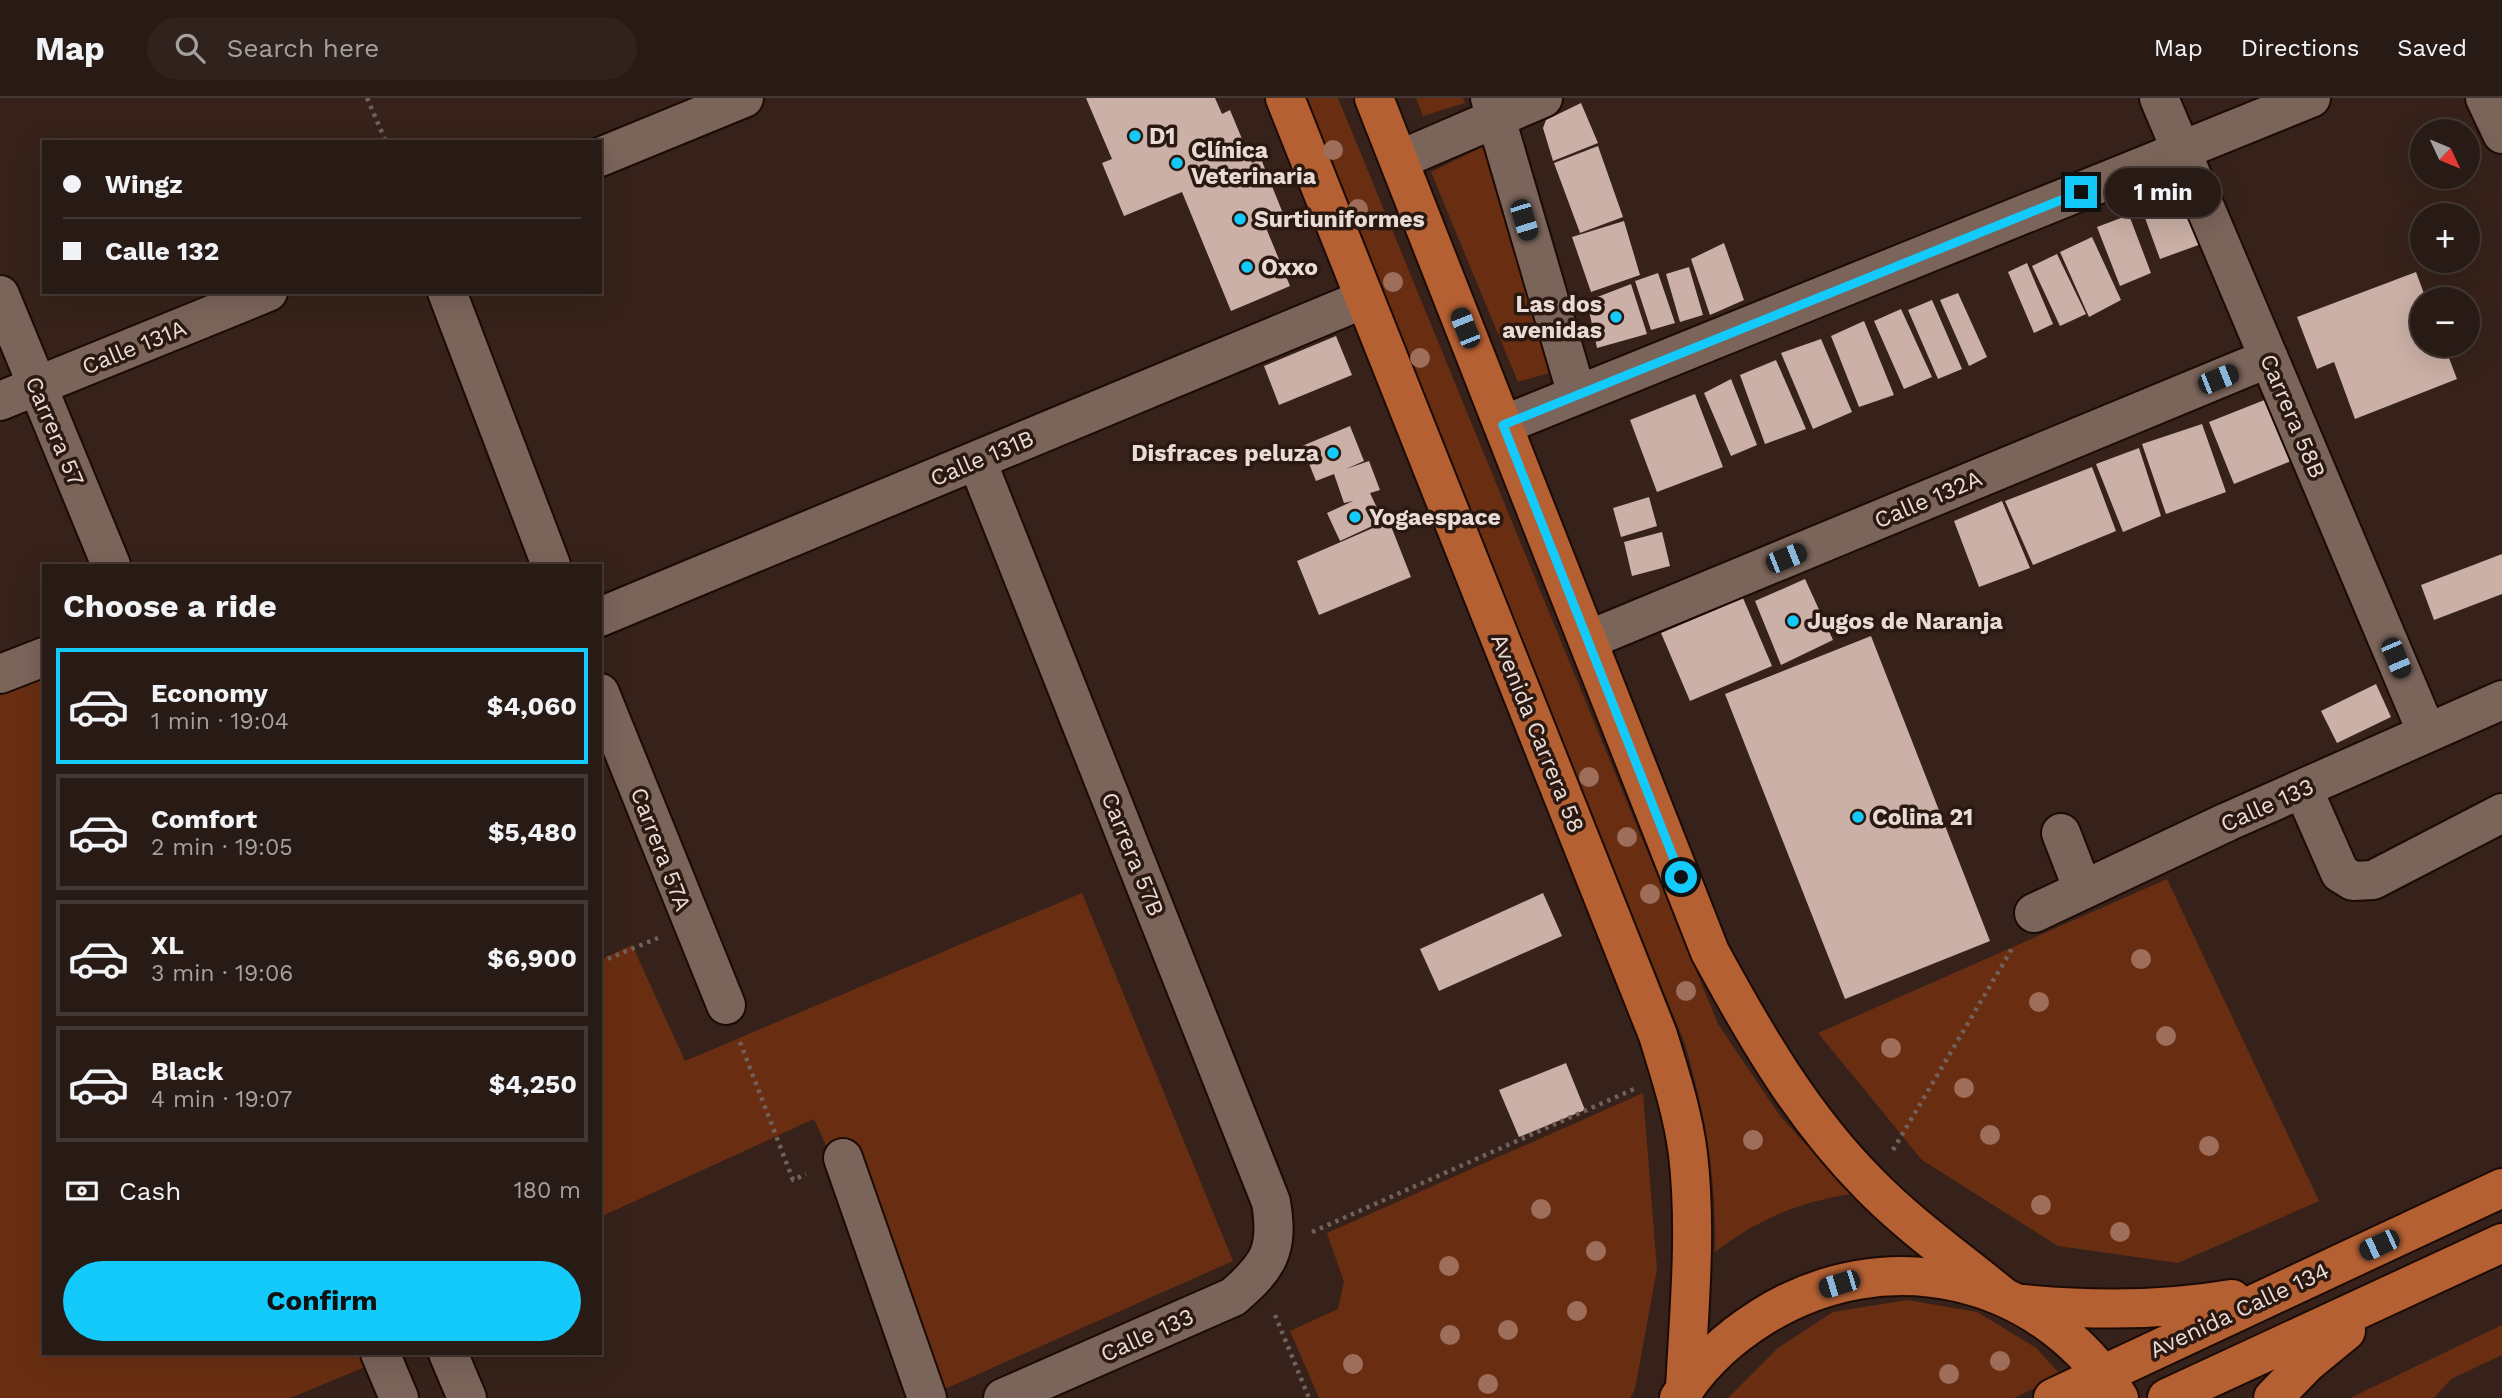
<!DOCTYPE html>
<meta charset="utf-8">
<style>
body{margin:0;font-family:"Work Sans",sans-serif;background:#30231d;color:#f1f3f6;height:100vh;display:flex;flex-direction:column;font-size:26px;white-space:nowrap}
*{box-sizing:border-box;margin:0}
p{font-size:23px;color:#a5a1a0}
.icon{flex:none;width:38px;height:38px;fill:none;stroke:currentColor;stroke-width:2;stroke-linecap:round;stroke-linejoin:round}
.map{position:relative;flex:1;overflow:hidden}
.details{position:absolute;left:42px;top:466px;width:560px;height:791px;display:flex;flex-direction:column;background:#281a14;border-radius:0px;box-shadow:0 7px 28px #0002,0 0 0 2px #443834}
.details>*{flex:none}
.hud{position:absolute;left:42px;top:42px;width:560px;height:154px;border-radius:0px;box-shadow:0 7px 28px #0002,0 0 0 2px #443834;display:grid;align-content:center;height:154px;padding:0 21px;background:#281a14}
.needle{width:46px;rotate:134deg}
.controls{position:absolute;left:2410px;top:21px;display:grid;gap:14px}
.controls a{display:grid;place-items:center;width:70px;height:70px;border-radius:50%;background:#281a14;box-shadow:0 7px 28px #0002,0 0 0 2px #443834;font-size:35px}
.end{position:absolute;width:32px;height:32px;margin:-16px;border:9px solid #13cafb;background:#111;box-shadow:0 0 0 4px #111}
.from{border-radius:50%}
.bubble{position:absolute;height:49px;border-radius:24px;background:#281a14;box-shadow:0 7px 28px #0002,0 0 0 2px #443834;font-size:23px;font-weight:700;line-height:49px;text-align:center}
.car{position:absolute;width:21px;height:42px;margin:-21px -10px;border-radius:9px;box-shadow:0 0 5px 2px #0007;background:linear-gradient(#222 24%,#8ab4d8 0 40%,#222 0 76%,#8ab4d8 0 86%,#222 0)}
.hud b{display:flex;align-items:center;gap:24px;height:66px;font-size:26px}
.hud b+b{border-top:2px solid #443834}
.hud i{width:18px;height:18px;background:#f1f3f6}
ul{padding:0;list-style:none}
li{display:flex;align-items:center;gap:21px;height:116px;margin:0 14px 10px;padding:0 7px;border:4px solid #443834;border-radius:0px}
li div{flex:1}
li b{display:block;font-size:26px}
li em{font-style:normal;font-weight:700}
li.active{border-color:#13cafb}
li>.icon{width:63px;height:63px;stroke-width:1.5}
h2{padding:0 21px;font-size:32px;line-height:84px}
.pay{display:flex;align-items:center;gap:18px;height:77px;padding:0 21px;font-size:26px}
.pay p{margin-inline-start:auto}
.primary-button{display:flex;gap:14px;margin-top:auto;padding:14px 21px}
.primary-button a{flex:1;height:80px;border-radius:42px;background:#13cafb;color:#111;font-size:28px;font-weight:700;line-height:80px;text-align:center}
header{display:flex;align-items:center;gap:42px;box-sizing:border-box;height:98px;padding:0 35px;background:#281a14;border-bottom:2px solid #443834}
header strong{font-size:33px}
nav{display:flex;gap:38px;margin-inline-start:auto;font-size:24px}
.search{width:490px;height:63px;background:#30231d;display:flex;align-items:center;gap:18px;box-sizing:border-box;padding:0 24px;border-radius:38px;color:#a5a1a0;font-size:26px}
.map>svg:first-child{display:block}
.green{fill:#692e12}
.building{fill:#cab0a6}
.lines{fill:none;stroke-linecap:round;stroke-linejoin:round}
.minor-casing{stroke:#1c0b05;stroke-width:42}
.major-casing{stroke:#1c0b05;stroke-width:42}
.path{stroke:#72615a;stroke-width:4.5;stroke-dasharray:3.5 5;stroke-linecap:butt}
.minor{stroke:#7b645a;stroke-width:38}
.major{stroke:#b56033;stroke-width:38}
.tree{fill:#9e6e5a}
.route{stroke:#13cafb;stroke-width:9}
.poi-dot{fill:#13cafb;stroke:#2b1911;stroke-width:2.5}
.labels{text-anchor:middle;stroke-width:7;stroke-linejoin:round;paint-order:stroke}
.poi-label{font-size:23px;font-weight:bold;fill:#e9dbd6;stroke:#2b1911;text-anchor:start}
.street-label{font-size:23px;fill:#e9dbd6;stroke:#2b1911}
</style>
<header>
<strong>Map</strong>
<div class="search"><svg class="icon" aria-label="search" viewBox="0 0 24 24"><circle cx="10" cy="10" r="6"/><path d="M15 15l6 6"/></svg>Search here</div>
<nav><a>Map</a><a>Directions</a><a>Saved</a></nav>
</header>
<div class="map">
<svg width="2502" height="1300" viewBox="0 0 2502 1300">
<rect width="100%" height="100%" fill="#36221a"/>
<path class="green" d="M1299,0H1338L1718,926L1780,1018L1851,1096C1799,1104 1758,1121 1715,1154C1717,1081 1705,1016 1685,946Z
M1416,0H1463L1465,5L1423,18Z
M1488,46L1559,272L1518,284L1431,74Z
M44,579V1255H359L365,1269L290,1300H0V597Z
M2167,781L2319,1103L2178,1165L2058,1148L1922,1062L1818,935Z
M1082,795L1233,1163L938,1294L814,1021L600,1119V862L632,847L685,963Z
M1643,995L1657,1171L1635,1291L1630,1300H1319L1290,1233L1338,1211L1344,1184L1327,1135Z
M1907,1202L1977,1214L2035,1249L2061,1277L2014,1300H1728L1778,1250L1833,1214Z
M2502,1227V1257L2451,1281L2434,1300H2350Z"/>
<path class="building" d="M1086,0H1215L1222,16L1230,12L1252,65L1261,61L1284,118L1264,125L1290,188L1231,213L1182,94L1124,118L1102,65L1112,61Z
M1581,5L1598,45L1553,63L1543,30L1546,22Z
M1598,48L1623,119L1580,135L1554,65Z
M2190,90L2204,145L2160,161L2141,109Z
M2129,117L2151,175L2120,188L2097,129Z
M1624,123L1640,177L1591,194L1572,139Z
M2092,139L2121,202L2089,219L2060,154Z
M1724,145L1744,202L1710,217L1691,161Z
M2057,156L2086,216L2060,228L2032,168Z
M2027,165L2053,226L2034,235L2008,174Z
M1689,169L1703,217L1680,224L1666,176Z
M2416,174L2426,201H2422V247H2444L2457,281L2355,321L2334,264L2317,271L2297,219Z
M1658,175L1675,225L1651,232L1635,183Z
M1631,186L1647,236L1597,250L1587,203Z
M1958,195L1987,259L1969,268L1940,202Z
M1932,202L1962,271L1938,281L1908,212Z
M1901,211L1932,279L1904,291L1874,223Z
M1864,223L1894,297L1859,309L1831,238Z
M1336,238L1352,277L1279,307L1264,268Z
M1821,241L1852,314L1813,331L1781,255Z
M1776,262L1806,331L1765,346L1740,277Z
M1731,281L1757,347L1731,358L1704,295Z
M1695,296L1723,369L1657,394L1630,322Z
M2267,301L2291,363L2234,386L2209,324Z
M2202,326L2226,394L2166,416L2142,346Z
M1350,328L1364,363L1346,371L1369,363L1380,392L1370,395L1383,423L1340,443L1327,415L1353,403L1344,405L1334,376L1316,383L1302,348Z
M2139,350L2161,418L2123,434L2096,366Z
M2092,369L2116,433L2033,467L2005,403Z
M1649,399L1657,428L1621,439L1613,410Z
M2002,403L2030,470L1979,489L1954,423Z
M1389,423L1411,479L1319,517L1297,463Z
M1662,434L1670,468L1632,478L1624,444Z
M2502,456V496L2434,522L2421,487Z
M1805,481L1833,542L1781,567L1755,503Z
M1743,500L1772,568L1690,603L1661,535Z
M1871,538L1990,843L1845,901L1725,596Z
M2376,586L2391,619L2337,645L2321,613Z
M1543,795L1562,838L1439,893L1420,851Z
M1566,965L1585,1012L1519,1039L1499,992Z"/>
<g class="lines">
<defs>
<path id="minor" d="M1490,0L1577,297
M2159,0L2427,635
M2485,0L2502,36
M600,59L744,0
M1399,62L1543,0
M447,194L551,467
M0,197L111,467
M0,303L268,194
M1503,327L2311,0
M977,363L1271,1104C1279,1152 1269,1168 1233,1199L1003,1300
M600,519L1364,201
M1588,542L2269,260
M0,576L44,559
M600,595L726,907
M2303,691L2340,775L2353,783L2373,782L2502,715
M2061,735L2083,792
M2034,815L2227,724L2502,602
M843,1060L927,1300
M380,1255L399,1300
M448,1255L467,1300"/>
<path id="major" d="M1285,0L1658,937C1670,976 1683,1016 1688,1056C1697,1133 1689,1213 1685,1291
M1374,0L1710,854C1755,937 1802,1019 1870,1087C1909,1127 1957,1161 2001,1197
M2023,1206C2094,1213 2161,1213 2232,1201
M1679,1300C1699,1267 1730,1239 1762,1219C1885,1142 2041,1176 2119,1300
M2053,1300L2502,1090
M2167,1300L2502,1145
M2273,1300L2307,1265L2346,1233"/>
</defs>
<use href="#minor" class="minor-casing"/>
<use href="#major" class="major-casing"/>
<path class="path" d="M367,0L386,44
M600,864L658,840
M740,944L793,1082L806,1076
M1893,1052L2013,849
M1312,1134L1634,991
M1275,1217L1309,1300"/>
<use href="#minor" class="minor"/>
<use href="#major" class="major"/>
</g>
<g class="tree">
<circle cx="1333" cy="52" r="10"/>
<circle cx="1358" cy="111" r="10"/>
<circle cx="1393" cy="184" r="10"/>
<circle cx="1420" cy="260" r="10"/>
<circle cx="1589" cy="679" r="10"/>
<circle cx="1627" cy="739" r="10"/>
<circle cx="1650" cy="796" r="10"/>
<circle cx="2141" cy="861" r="10"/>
<circle cx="1686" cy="893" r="10"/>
<circle cx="2039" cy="904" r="10"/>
<circle cx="2166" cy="938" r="10"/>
<circle cx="1891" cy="950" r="10"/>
<circle cx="1964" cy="990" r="10"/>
<circle cx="1990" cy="1037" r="10"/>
<circle cx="1753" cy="1042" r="10"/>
<circle cx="2209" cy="1048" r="10"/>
<circle cx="2041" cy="1107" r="10"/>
<circle cx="1541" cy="1111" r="10"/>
<circle cx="2120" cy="1134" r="10"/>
<circle cx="1596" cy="1153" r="10"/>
<circle cx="1449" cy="1168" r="10"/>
<circle cx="1577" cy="1213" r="10"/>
<circle cx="1508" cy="1232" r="10"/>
<circle cx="1450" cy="1237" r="10"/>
<circle cx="2000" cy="1263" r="10"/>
<circle cx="1353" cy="1266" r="10"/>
<circle cx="1949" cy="1276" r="10"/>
<circle cx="1488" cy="1286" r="10"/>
</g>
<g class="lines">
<path class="route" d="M1681,779L1503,327L2081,94"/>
</g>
<g class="poi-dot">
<circle cx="1135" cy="38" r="7"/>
<circle cx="1177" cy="65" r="7"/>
<circle cx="1240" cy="121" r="7"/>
<circle cx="1247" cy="169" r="7"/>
<circle cx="1616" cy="219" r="7"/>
<circle cx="1333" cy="355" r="7"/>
<circle cx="1355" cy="419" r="7"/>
<circle cx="1793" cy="523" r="7"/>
<circle cx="1858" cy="719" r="7"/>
</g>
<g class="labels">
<g class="poi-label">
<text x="1149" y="46">D1</text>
<text x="1191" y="60">Clínica<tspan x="1191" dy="26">Veterinaria</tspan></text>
<text x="1254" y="129">Surtiuniformes</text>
<text x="1261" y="177">Oxxo</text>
<text x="1602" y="214" text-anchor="end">Las dos<tspan x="1602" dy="26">avenidas</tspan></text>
<text x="1319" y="363" text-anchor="end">Disfraces peluza</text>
<text x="1369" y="427">Yogaespace</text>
<text x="1807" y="531">Jugos de Naranja</text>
<text x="1872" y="727">Colina 21</text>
</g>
<g class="street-label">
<text transform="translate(134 249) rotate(-22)" y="8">Calle 131A</text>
<text transform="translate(2293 318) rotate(67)" y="8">Carrera 58B</text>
<text transform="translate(55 333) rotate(67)" y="8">Carrera 57</text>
<text transform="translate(982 360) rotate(-23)" y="8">Calle 131B</text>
<text transform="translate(1928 401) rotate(-23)" y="8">Calle 132A</text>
<text transform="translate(1538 635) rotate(68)" y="8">Avenida Carrera 58</text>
<text transform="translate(2267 707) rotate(-24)" y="8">Calle 133</text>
<text transform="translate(661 751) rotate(69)" y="8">Carrera 57A</text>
<text transform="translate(1133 756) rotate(68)" y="8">Carrera 57B</text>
<text transform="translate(2239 1212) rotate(-25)" y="8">Avenida Calle 134</text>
<text transform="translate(1147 1237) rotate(-24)" y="8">Calle 133</text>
</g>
</g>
</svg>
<div class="controls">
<a><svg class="needle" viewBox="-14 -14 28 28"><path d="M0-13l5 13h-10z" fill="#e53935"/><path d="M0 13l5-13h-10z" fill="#a5a1a0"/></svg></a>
<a>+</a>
<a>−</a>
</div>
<i class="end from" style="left:1681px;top:779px"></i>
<i class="end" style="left:2081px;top:94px"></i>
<div class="bubble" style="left:2105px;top:70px;width:116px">1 min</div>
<i class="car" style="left:1524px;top:122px;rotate:163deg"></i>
<i class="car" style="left:1465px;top:230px;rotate:338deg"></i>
<i class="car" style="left:2218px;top:281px;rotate:68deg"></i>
<i class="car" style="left:1786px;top:460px;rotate:68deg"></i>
<i class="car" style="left:2396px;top:560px;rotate:157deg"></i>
<i class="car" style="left:2379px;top:1147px;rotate:245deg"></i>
<i class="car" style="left:1839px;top:1186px;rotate:253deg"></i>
<div class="hud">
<b><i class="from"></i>Wingz</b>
<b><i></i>Calle 132</b>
</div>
<section class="details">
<h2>Choose a ride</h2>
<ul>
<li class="active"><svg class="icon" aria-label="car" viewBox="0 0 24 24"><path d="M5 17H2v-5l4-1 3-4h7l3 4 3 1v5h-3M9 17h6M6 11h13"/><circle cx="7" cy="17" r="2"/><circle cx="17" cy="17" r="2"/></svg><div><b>Economy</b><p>1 min · 19:04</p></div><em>$4,060</em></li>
<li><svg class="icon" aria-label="car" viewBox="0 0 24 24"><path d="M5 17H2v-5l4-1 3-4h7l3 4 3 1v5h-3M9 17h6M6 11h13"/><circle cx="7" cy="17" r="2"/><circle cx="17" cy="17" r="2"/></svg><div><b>Comfort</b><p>2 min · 19:05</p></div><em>$5,480</em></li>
<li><svg class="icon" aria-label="car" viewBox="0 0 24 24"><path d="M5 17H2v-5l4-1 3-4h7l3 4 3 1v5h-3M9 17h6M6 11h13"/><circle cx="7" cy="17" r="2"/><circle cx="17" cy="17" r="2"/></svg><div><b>XL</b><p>3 min · 19:06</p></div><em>$6,900</em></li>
<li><svg class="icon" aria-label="car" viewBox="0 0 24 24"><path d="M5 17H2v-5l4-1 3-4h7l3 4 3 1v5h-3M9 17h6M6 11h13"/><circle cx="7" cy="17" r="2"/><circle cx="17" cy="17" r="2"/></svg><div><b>Black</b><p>4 min · 19:07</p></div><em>$4,250</em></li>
</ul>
<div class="pay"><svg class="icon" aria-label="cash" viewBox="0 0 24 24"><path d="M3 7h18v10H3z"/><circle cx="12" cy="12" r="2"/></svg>Cash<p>180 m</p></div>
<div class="primary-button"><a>Confirm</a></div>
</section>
</div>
